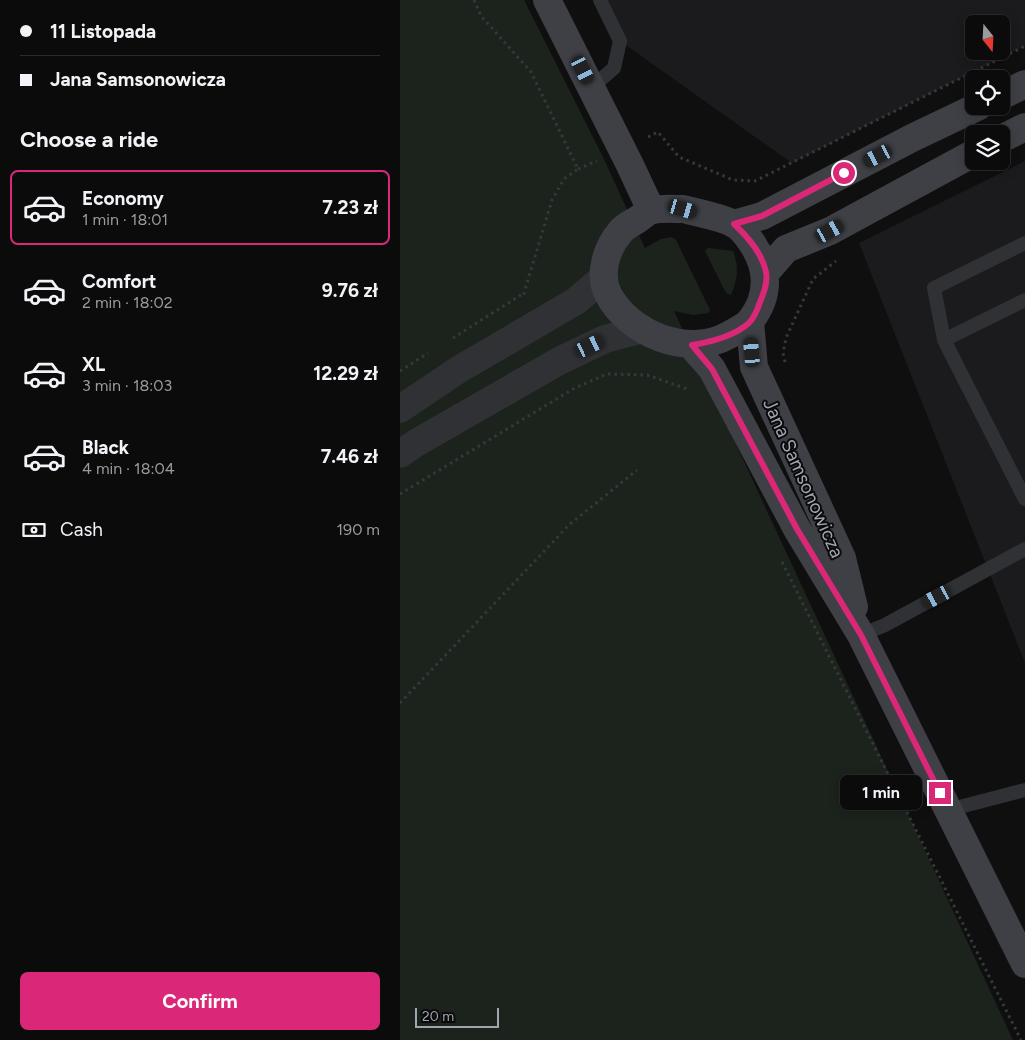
<!DOCTYPE html>
<meta charset="utf-8">
<style>
body{margin:0;font-family:Figtree,sans-serif;background:#19191a;color:#f1f3f6;height:100vh;display:flex;flex-direction:column;font-size:19px;white-space:nowrap}
*{box-sizing:border-box;margin:0}
p{font-size:16px;color:#9a9b9d}
.icon{flex:none;width:28px;height:28px;fill:none;stroke:currentColor;stroke-width:2;stroke-linecap:round;stroke-linejoin:round}
.map{position:relative;flex:1;overflow:hidden}
.drawer{display:flex;flex-direction:column;background:#0b0b0c;width:400px}
.drawer>*{flex:none}
.top-card{display:grid;align-content:center;height:110px;padding:0 20px;background:#0b0b0c}
.needle{width:32px;rotate:162deg}
.buttons{position:absolute;left:565px;top:15px;display:grid;gap:10px}
.buttons a{display:grid;place-items:center;width:45px;height:45px;border-radius:8px;background:#0b0b0c;box-shadow:0 2px 12px #0003,0 0 0 1px #2b2b2d;font-size:25px}
.scale{position:absolute;left:15px;bottom:12px;width:84px;box-sizing:border-box;padding-left:5px;border:2px solid #a0a6b1;border-top:0;font-size:14px;line-height:18px;white-space:nowrap;color:#a0a6b1;-webkit-text-stroke:4px #0a0a0b;paint-order:stroke}
.end{position:absolute;width:22px;height:22px;margin:-11px;border:6px solid #db2777;background:#fff;box-shadow:0 0 0 2px #fff}
.from{border-radius:50%}
.bubble{position:absolute;height:35px;border-radius:8px;background:#0b0b0c;box-shadow:0 2px 12px #0003,0 0 0 1px #2b2b2d;font-size:16px;font-weight:700;line-height:35px;text-align:center}
.car{position:absolute;width:15px;height:30px;margin:-15px -8px;border-radius:6px;box-shadow:0 0 4px 1px #0007;background:linear-gradient(#222 24%,#8ab4d8 0 40%,#222 0 76%,#8ab4d8 0 86%,#222 0)}
.top-card b{display:flex;align-items:center;gap:18px;height:48px;font-size:19px}
.top-card b+b{border-top:1px solid #2b2b2d}
.top-card i{width:12px;height:12px;background:#f1f3f6}
ul{padding:0;list-style:none}
li{display:flex;align-items:center;gap:15px;height:75px;margin:0 10px 8px;padding:0 10px;border:2px solid transparent;border-radius:8px}
li div{flex:1}
li b{display:block;font-size:19px}
li em{font-style:normal;font-weight:700}
li.on{border-color:#db2777}
li>.icon{width:45px;height:45px;stroke-width:1.5}
h2{padding:0 20px;font-size:22px;line-height:60px}
.pay{display:flex;align-items:center;gap:12px;height:55px;padding:0 20px;font-size:19px}
.pay p{margin-inline-start:auto}
.button{display:flex;gap:10px;margin-top:auto;padding:10px 20px}
.button a{flex:1;height:58px;border-radius:8px;background:#db2777;color:#fff;font-size:20px;font-weight:700;line-height:58px;text-align:center}
main{display:flex;flex:1;min-height:0}
.map>svg:first-child{display:block}
.built{fill:#1b1b1d;fill-rule:evenodd}
.green{fill:#1b231c}
.lines{fill:none;stroke-linecap:round;stroke-linejoin:round}
.path{stroke:#36383c;stroke-width:3;stroke-dasharray:2.5 4;stroke-linecap:butt}
.lane{stroke:#303135;stroke-width:14}
.street{stroke:#303135;stroke-width:28}
.secondary{stroke:#3e4045;stroke-width:28}
.route{stroke:#db2777;stroke-width:6}
.labels{text-anchor:middle;stroke-width:4;stroke-linejoin:round;paint-order:stroke}
.street-label{font-size:19px;fill:#a0a6b1;stroke:#0a0a0b}
</style>
<main>
<section class="drawer">
<div class="top-card">
<b><i class="from"></i>11 Listopada</b>
<b><i></i>Jana Samsonowicza</b>
</div>
<h2>Choose a ride</h2>
<ul>
<li class="on"><svg class="icon" aria-label="car" viewBox="0 0 24 24"><path d="M5 17H2v-5l4-1 3-4h7l3 4 3 1v5h-3M9 17h6M6 11h13"/><circle cx="7" cy="17" r="2"/><circle cx="17" cy="17" r="2"/></svg><div><b>Economy</b><p>1 min · 18:01</p></div><em>7.23 zł</em></li>
<li><svg class="icon" aria-label="car" viewBox="0 0 24 24"><path d="M5 17H2v-5l4-1 3-4h7l3 4 3 1v5h-3M9 17h6M6 11h13"/><circle cx="7" cy="17" r="2"/><circle cx="17" cy="17" r="2"/></svg><div><b>Comfort</b><p>2 min · 18:02</p></div><em>9.76 zł</em></li>
<li><svg class="icon" aria-label="car" viewBox="0 0 24 24"><path d="M5 17H2v-5l4-1 3-4h7l3 4 3 1v5h-3M9 17h6M6 11h13"/><circle cx="7" cy="17" r="2"/><circle cx="17" cy="17" r="2"/></svg><div><b>XL</b><p>3 min · 18:03</p></div><em>12.29 zł</em></li>
<li><svg class="icon" aria-label="car" viewBox="0 0 24 24"><path d="M5 17H2v-5l4-1 3-4h7l3 4 3 1v5h-3M9 17h6M6 11h13"/><circle cx="7" cy="17" r="2"/><circle cx="17" cy="17" r="2"/></svg><div><b>Black</b><p>4 min · 18:04</p></div><em>7.46 zł</em></li>
</ul>
<div class="pay"><svg class="icon" aria-label="cash" viewBox="0 0 24 24"><path d="M3 7h18v10H3z"/><circle cx="12" cy="12" r="2"/></svg>Cash<p>190 m</p></div>
<div class="button"><a>Confirm</a></div>
</section>
<div class="map">
<svg width="625" height="1040" viewBox="0 0 625 1040">
<rect width="100%" height="100%" fill="#0f0f10"/>
<path class="built" d="M200,0H625V46L392,163L220,41ZM574,24H601V51H574Z
M625,161V663L459,243Z"/>
<path class="green" d="M0,0H124L201,153L245,248L261,239L272,237L276,240L310,310L308,313L293,315L274,311L613,1040H0Z
M308,248L333,251C339,267 338,279 331,295L326,293L305,251Z"/>
<g class="lines">
<path class="path" d="M74,0L81,16L131,72L178,169L164,179L152,200L124,293L126,298
M248,137L258,132L279,157L333,180L355,181L625,46
M178,169L197,161
M53,338L124,293
M385,362L383,353L386,338L413,279L436,261
M0,371L28,353
M0,494L173,389L207,374L247,375L290,390
M382,562L621,1040
M0,703L169,525L237,470"/>
<path class="lane" d="M191,88L214,68L220,41L200,0
M625,243L534,288L544,340L625,499
M544,340L625,300
M461,635L485,625L625,549
M548,810L625,790"/>
<path class="street" d="M0,409L58,370L176,301L204,277
M0,454L16,443L159,361L205,339L243,329"/>
<path class="secondary" d="M147,0L230,165L251,210
M601,96L625,84
M601,139L625,127
M283,209C295,212 325,218 334,224C342,228 347,236 352,243C369,269 370,295 351,320C346,327 335,331 329,335C288,358 229,334 208,294C198,273 207,247 221,231C225,226 232,223 237,220C242,217 247,211 253,210C262,208 274,209 283,209Z
M334,224L362,216L512,138L579,106
M366,272L386,249L430,231L574,153
M350,322L354,367L442,558L454,607
M291,345L312,369L397,529L461,635L625,964"/>
</g>
<g class="lines">
<path class="route" d="M444,173L362,216L334,224C347,236 362,253 366,272C368,282 364,293 360,302C358,308 354,318 349,323C334,336 311,342 292,345L312,369L397,529L461,635L540,793"/>
</g>
<g class="labels">
<g class="street-label">
<text transform="translate(404 478) rotate(66)" y="7">Jana Samsonowicza</text>
</g>
</g>
</svg>
<div class="buttons">
<a><svg class="needle" viewBox="-14 -14 28 28"><path d="M0-13l5 13h-10z" fill="#e53935"/><path d="M0 13l5-13h-10z" fill="#9a9b9d"/></svg></a>
<a><svg class="icon" aria-label="locate" viewBox="0 0 24 24"><circle cx="12" cy="12" r="6"/><path d="M12 2v4M12 18v4M2 12h4M18 12h4"/></svg></a>
<a><svg class="icon" aria-label="layers" viewBox="0 0 24 24"><path d="M12 4l9 5-9 5-9-5zM3 14l9 5 9-5"/></svg></a>
</div>
<div class="scale">20 m</div>
<i class="end from" style="left:444px;top:173px"></i>
<i class="end" style="left:540px;top:793px"></i>
<div class="bubble" style="left:440px;top:775px;width:82px">1 min</div>
<i class="car" style="left:183px;top:70px;rotate:153deg"></i>
<i class="car" style="left:478px;top:156px;rotate:243deg"></i>
<i class="car" style="left:283px;top:209px;rotate:106deg"></i>
<i class="car" style="left:430px;top:231px;rotate:61deg"></i>
<i class="car" style="left:190px;top:346px;rotate:64deg"></i>
<i class="car" style="left:352px;top:352px;rotate:355deg"></i>
<i class="car" style="left:537px;top:597px;rotate:242deg"></i>
</div>
</main>
